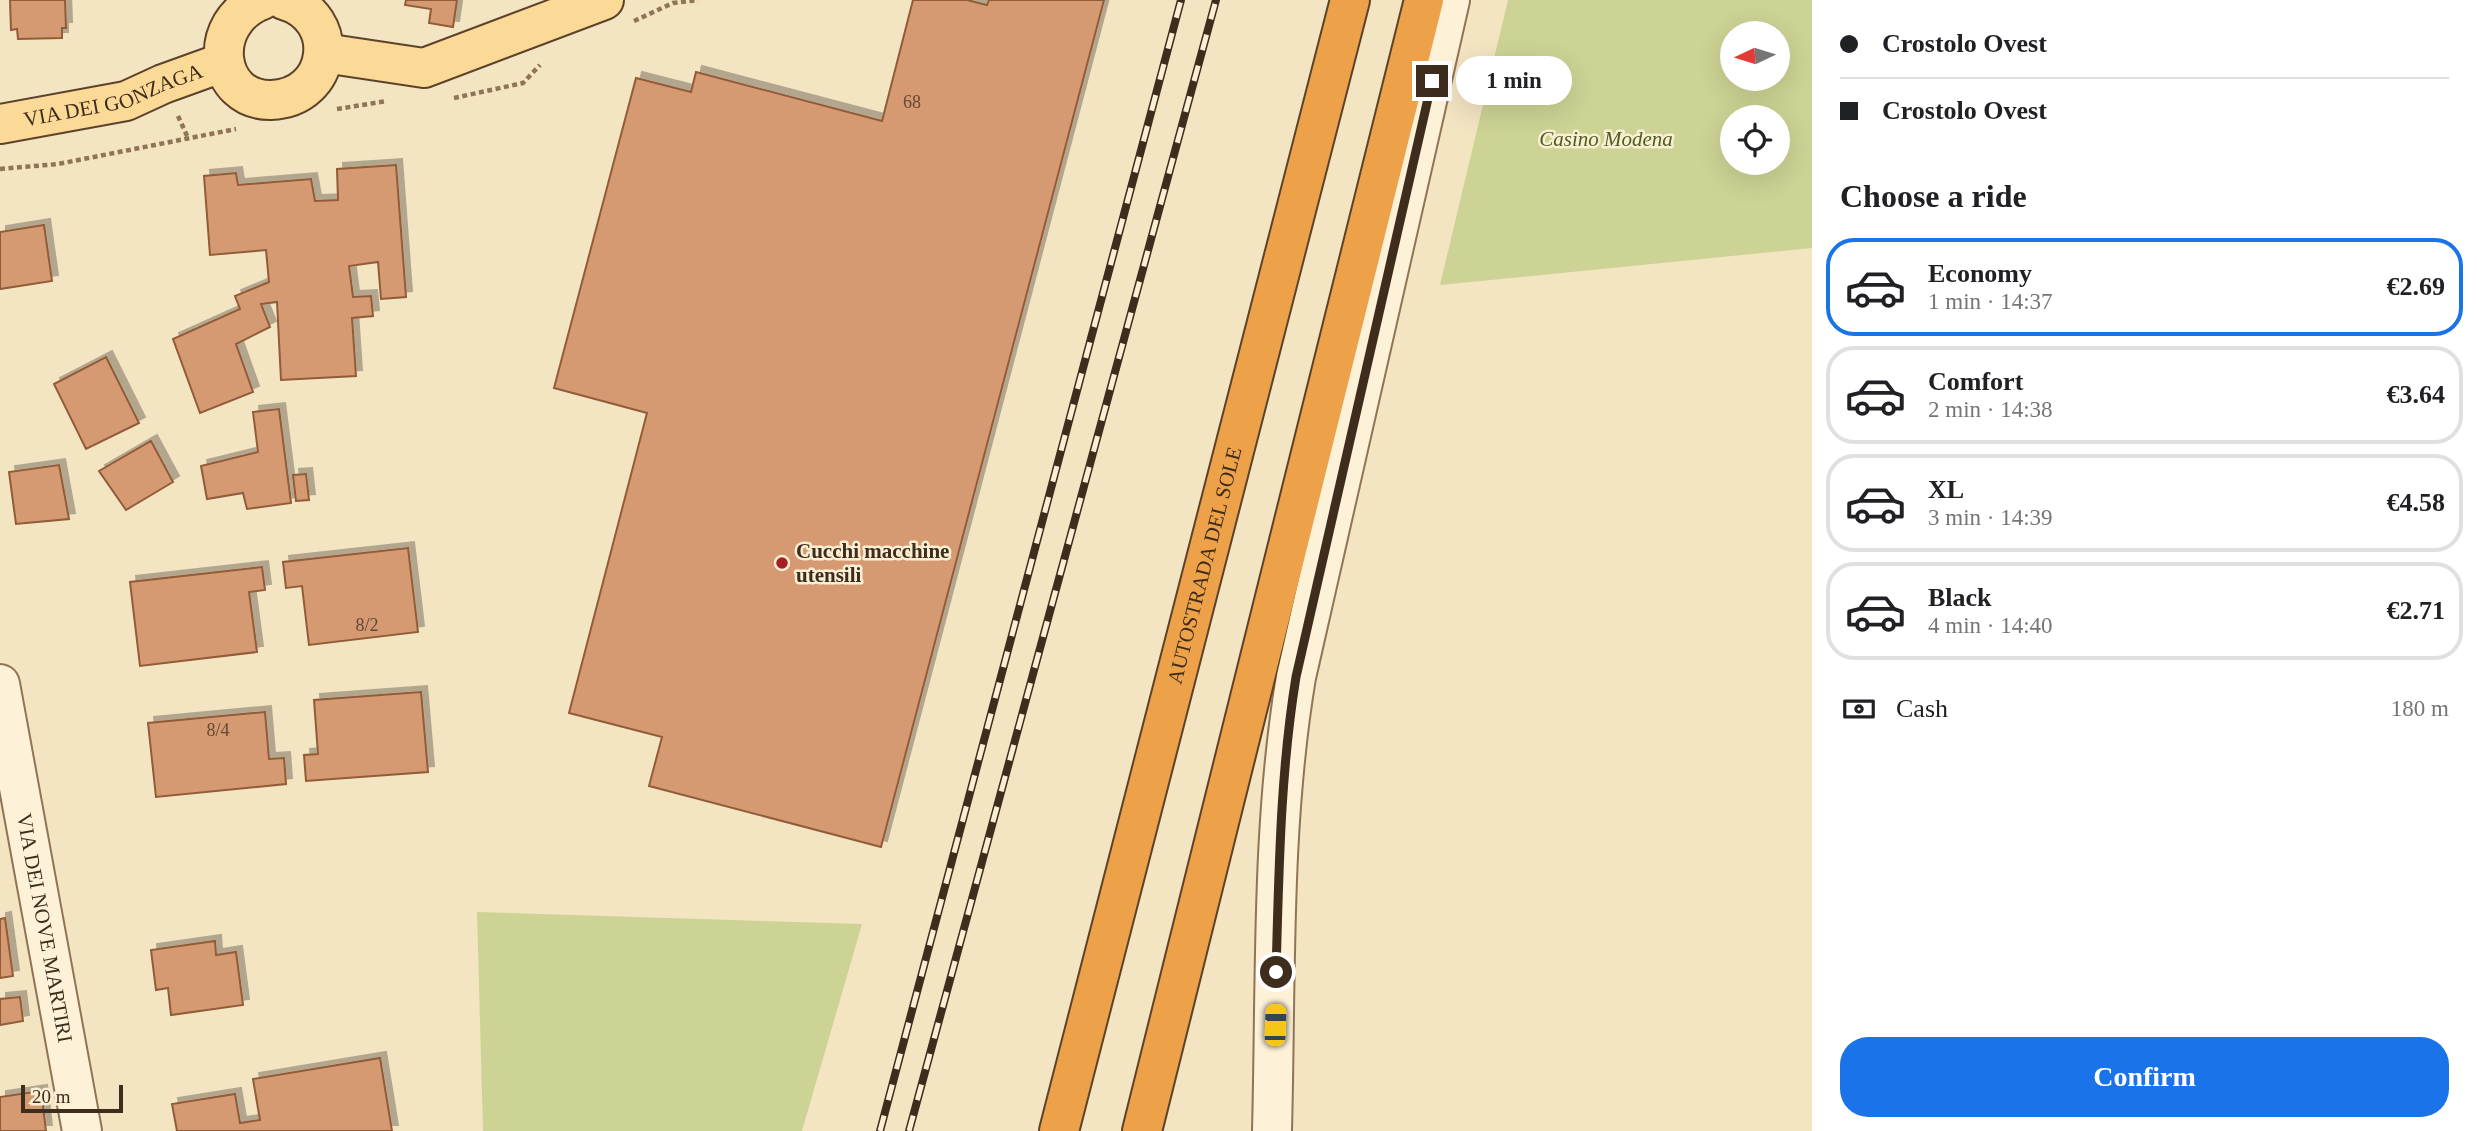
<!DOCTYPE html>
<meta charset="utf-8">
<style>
body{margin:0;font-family:"Times New Roman",serif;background:#f6f6f6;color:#202124;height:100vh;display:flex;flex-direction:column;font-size:26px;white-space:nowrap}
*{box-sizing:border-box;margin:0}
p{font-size:23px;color:#757577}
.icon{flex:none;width:38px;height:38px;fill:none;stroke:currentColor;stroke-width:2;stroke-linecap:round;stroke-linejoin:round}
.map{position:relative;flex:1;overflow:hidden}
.side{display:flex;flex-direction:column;background:#fff;width:665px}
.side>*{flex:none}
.banner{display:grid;align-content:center;height:154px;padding:0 28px;background:#fff}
.needle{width:46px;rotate:266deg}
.tools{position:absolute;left:1720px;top:21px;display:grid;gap:14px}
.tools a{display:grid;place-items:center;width:70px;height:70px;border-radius:50%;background:#fff;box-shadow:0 7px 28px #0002;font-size:35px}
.scale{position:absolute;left:21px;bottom:18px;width:102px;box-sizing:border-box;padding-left:7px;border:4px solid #3e2c1c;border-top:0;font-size:19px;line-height:24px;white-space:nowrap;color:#3e2c1c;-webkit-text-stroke:5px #faeed3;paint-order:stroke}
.end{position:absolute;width:32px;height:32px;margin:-16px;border:9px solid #3e2c1c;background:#fff;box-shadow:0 0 0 4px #fff}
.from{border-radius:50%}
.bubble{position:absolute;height:49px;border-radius:24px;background:#fff;box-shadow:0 7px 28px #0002;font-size:23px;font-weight:600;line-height:49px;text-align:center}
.car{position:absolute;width:21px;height:42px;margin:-21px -10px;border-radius:9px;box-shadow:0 0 5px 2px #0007;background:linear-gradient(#f5c518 24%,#345 0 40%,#f5c518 0 76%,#345 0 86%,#f5c518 0)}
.banner b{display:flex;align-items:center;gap:24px;height:66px;font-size:26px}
.banner b+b{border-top:2px solid #e0e0e0}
.banner i{width:18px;height:18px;background:#202124}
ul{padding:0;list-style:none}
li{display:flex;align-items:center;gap:21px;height:98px;margin:0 14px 10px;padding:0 14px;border:4px solid #e0e0e0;border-radius:28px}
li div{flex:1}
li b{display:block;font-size:26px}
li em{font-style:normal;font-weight:600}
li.current{border-color:#1a73e8}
li>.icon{width:63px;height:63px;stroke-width:1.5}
h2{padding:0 28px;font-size:32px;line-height:84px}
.pay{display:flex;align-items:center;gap:18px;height:77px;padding:0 28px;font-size:26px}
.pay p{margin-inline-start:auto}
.action{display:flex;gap:14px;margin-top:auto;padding:14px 28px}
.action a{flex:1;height:80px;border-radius:28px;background:#1a73e8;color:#fff;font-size:28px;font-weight:600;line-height:80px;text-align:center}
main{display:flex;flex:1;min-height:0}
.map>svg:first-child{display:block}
.green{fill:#cdd394;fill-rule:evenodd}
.building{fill:#d69a73;stroke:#925b39;stroke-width:2;filter:url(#shadow)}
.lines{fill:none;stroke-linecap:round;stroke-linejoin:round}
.minor-casing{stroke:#907456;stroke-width:42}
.major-casing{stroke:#5d422b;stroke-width:42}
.highway-casing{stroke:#5d422b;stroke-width:42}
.path{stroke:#907456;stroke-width:4.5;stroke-dasharray:5 3.5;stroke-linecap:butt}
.minor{stroke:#fdf1d7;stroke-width:38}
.major{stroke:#fbd996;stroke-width:38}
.highway{stroke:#eda149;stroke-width:38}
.rail-casing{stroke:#3e2c1c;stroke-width:8}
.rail{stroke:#faeed3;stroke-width:5;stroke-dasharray:16;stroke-linecap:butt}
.route{stroke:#3e2c1c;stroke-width:9}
.poi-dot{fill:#a71f22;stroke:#faeed3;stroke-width:2.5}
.labels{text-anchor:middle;stroke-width:5;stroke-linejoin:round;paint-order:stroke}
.number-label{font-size:18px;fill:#644832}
.street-label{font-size:21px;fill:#3e2c1c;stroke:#faeed3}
.park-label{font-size:21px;font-style:italic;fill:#4f5d20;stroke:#faeed3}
.poi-label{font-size:21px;font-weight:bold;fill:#3e2c1c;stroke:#faeed3;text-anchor:start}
</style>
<main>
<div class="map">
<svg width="1812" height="1131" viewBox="0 0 1812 1131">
<defs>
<filter id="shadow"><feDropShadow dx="6" dy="-6" stdDeviation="0" flood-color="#0004"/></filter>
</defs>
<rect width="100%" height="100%" fill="#f3e4c2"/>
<path class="green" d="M1508,0H1812V248L1440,285ZM1732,33H1778V79H1732ZM1732,117H1778V163H1732Z
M477,912L862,924L802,1131H483Z"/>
<path class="building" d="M10,0H65L66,28H62V38L18,39L17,29L11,30Z
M406,0H457L453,27L429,23L431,9L405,5Z
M913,0H967L987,5L989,0H1104L881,847L649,786L662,737L569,713L647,413L554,388L636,78L691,92L696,72L882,121Z
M396,165L406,297L381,299L378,262L349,266L353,297L371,296L373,316L352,318L356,376L281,380L277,302L261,304L270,327L236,344L253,392L200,413L173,339L240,309L235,296L269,282L266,250L210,255L204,176L236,173L238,185L311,179L315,201L338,200L337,169Z
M44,225L52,281L0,289V232Z
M106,357L139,423L86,449L54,384Z
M279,409L291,503L247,509L243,493L207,499L201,466L258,452L253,412Z
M151,441L173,482L126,510L99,471Z
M59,465L69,519L16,524L9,472Z
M306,474L309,500L296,501L293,475Z
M408,548L418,632L309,645L302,586L286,588L283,562Z
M262,567L265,590L249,592L257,652L140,666L130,582Z
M421,692L428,772L306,781L304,755L318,754L314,700Z
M265,712L269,759L284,758L286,784L156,797L148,723Z
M5,918L13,976L0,978V919Z
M215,941L216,955L236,952L243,1005L171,1015L168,988L156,990L151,950Z
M20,997L23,1021L0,1025V999Z
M380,1058L392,1131H177L172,1104L235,1094L240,1123L260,1120L253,1079Z
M41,1091L46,1131H0V1097Z"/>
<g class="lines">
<defs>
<g id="minor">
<path id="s1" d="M0,684L82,1131"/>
<path d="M1272,1131C1276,980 1271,826 1296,677L1450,0"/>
</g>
<g id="major">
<path d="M262,0C205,22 215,101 271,100C333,98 343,17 284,0"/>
<path d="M324,53L424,68L604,0"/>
<path id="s2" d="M0,124L126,101L163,84L224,62"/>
</g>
<g id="highway">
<path id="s3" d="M1059,1131L1350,0"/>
<path d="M1142,1131L1424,0"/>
</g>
</defs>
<use href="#minor" class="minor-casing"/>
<use href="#major" class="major-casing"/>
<use href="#highway" class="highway-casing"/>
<path class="path" d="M634,21L673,3L698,0
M454,98L523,83L540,65
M337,109L387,101
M178,116L188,138
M0,169L58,164L236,129"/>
<use href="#minor" class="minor"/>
<use href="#major" class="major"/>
<use href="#highway" class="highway"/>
<defs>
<path id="rail" d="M880,1131L1181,0
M909,1131L1216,0"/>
</defs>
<use href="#rail" class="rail-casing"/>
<use href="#rail" class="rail"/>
</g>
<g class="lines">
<path class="route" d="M1276,972C1279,872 1280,775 1296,677L1432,81"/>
</g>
<circle class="poi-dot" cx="782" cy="563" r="7"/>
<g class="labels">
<g class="number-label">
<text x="912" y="108">68</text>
<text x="367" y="631">8/2</text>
<text x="218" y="736">8/4</text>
</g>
<g class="street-label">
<text dy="7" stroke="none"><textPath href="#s2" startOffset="117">VIA DEI GONZAGA</textPath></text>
<text dy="7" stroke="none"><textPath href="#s3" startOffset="584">AUTOSTRADA DEL SOLE</textPath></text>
<text dy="7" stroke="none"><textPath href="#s1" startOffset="248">VIA DEI NOVE MARTIRI</textPath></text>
</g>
<g class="park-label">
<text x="1606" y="146">Casino Modena</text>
</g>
<g class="poi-label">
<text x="796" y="558">Cucchi macchine<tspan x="796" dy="24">utensili</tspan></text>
</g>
</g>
</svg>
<div class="tools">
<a><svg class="needle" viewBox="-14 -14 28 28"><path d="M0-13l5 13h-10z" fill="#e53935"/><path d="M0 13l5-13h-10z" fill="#757577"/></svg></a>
<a><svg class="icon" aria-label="locate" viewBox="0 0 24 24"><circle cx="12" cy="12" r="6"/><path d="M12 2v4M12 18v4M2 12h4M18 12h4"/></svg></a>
</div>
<div class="scale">20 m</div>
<i class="end from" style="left:1276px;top:972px"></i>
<i class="end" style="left:1432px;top:81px"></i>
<div class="bubble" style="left:1456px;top:56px;width:116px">1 min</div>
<i class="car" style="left:1275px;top:1025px;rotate:2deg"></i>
</div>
<section class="side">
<div class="banner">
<b><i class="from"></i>Crostolo Ovest</b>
<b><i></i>Crostolo Ovest</b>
</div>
<h2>Choose a ride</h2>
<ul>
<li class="current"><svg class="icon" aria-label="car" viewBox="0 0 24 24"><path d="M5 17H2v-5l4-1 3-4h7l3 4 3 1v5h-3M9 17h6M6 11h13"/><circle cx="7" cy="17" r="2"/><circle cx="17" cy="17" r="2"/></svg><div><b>Economy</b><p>1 min · 14:37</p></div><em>€2.69</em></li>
<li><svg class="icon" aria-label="car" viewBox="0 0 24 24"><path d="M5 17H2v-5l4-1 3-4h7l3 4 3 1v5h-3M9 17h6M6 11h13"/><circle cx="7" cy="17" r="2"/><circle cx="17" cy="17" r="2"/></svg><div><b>Comfort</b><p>2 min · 14:38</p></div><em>€3.64</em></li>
<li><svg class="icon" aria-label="car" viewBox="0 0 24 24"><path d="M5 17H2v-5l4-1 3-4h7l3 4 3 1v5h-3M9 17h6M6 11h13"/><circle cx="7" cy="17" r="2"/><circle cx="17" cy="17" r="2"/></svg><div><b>XL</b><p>3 min · 14:39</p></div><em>€4.58</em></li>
<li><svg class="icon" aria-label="car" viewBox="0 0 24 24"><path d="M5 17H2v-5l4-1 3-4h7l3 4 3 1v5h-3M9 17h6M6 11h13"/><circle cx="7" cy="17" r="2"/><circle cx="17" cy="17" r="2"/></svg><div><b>Black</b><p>4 min · 14:40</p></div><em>€2.71</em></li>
</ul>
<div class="pay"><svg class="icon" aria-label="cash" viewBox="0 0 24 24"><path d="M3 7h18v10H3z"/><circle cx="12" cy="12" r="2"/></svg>Cash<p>180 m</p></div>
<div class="action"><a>Confirm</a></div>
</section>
</main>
